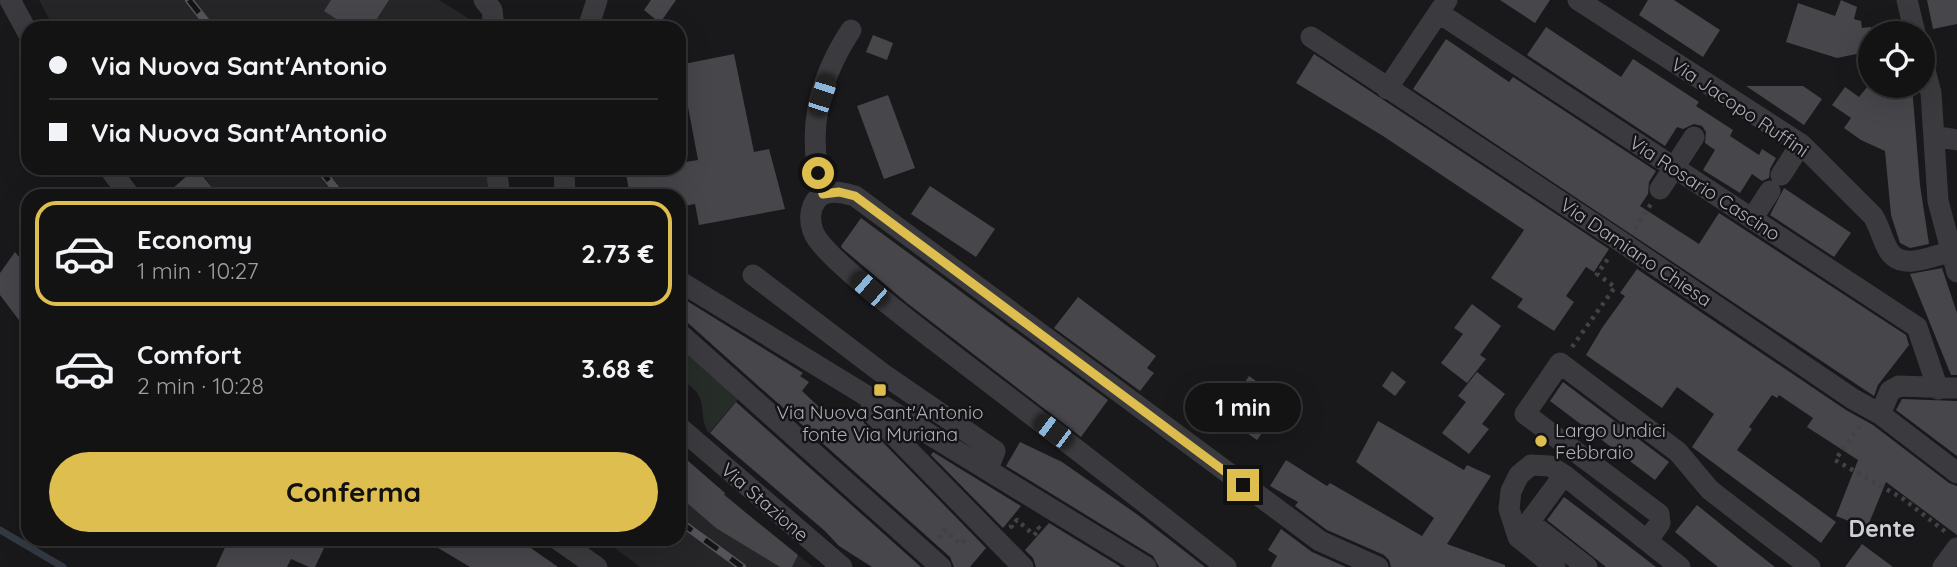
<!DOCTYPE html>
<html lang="it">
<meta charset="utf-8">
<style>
body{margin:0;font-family:Quicksand,sans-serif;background:#1c1c1d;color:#f1f3f6;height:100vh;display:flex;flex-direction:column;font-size:26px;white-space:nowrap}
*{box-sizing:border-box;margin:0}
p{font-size:23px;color:#9d9ea0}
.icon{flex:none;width:38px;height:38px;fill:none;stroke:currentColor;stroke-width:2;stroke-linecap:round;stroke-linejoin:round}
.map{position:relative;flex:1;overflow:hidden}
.panel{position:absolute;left:21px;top:189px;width:665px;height:357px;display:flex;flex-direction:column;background:#131314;border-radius:21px;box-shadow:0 7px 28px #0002,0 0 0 2px #323234}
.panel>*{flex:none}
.hud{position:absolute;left:21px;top:21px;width:665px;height:154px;border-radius:21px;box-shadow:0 7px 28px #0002,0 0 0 2px #323234;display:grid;align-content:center;height:154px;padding:0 28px;background:#131314}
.buttons{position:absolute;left:1858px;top:21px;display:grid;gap:14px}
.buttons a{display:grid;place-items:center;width:77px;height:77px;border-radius:50%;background:#131314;box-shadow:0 7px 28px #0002,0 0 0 2px #323234;font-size:35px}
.end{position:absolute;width:32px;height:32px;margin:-16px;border:9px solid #debe4e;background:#111;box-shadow:0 0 0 4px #111}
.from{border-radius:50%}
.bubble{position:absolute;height:49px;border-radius:24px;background:#131314;box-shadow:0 7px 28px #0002,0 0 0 2px #323234;font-size:23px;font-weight:700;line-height:49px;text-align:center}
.car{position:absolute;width:21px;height:42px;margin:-21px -10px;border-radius:9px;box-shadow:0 0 5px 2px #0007;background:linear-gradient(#222 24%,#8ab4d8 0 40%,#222 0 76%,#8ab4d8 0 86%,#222 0)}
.hud b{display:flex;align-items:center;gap:24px;height:66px;font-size:26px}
.hud b+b{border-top:2px solid #323234}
.hud i{width:18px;height:18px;background:#f1f3f6}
ul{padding:12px 0 0;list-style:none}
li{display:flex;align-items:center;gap:21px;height:105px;margin:0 14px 10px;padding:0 14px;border:4px solid transparent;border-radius:21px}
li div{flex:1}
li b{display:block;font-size:26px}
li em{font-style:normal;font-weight:700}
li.current{border-color:#debe4e}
li>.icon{width:63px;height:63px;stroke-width:1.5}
.cta{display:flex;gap:14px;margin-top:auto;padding:14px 28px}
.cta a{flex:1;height:80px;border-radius:42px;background:#debe4e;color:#111;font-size:28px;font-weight:700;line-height:80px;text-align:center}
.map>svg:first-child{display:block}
.built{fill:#262528}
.green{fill:#262c27}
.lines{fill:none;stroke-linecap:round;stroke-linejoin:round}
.stream{stroke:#343a43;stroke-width:7}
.building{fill:#47464b}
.path{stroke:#414246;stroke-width:4.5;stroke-dasharray:3.5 5;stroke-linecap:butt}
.minor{stroke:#3b3b3f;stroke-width:21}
.rail-casing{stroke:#54555a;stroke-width:8}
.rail{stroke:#141416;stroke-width:5;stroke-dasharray:16;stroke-linecap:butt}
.route{stroke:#debe4e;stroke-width:9}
.poi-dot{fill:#debe4e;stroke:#141416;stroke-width:2.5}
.labels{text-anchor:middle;stroke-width:5;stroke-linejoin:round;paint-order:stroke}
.street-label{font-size:19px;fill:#adafb9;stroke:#141416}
.poi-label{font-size:19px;fill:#adafb9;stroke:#141416}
.quarter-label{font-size:23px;font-weight:bold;fill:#cdcfd6;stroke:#141416}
</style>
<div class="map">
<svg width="1957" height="567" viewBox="0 0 1957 567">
<rect width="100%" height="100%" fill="#19191b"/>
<path class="built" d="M39,0H439L484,28H54Z
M198,168H487L491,196H219Z
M679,453L745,512L813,567H640L603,539H679Z"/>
<path class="green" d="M679,346L738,399L709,433C699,419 706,405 697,393C693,387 685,382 679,377Z"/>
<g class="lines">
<path class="stream" d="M0,530L63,567"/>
</g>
<path class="building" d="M331,0H389L371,28H350L324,11Z
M651,0H676L660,23L644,10Z
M1500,0H1550L1535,23Z
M1648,0H1674L1720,30L1703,57L1639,15Z
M1841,0L1857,7L1854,19L1861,21L1862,28L1871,27V51L1837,58L1786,42L1798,3L1835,16Z
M1927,0H1957V24L1933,29Z
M1546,27L1621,77L1633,59L1699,102L1696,106L1733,130L1730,136L1759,155L1762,149L1776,158L1770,169L1769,178L1762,181L1752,174L1740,193L1703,170L1715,150L1705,143L1706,132L1702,126L1694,124L1683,129L1677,127L1665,146L1527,55Z
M873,35L893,43L887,60L866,52Z
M1446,39L1509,82L1513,77L1656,171L1649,182L1648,194L1640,206L1699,244L1719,213L1906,335L1909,345L1878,385L1874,396L1413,89Z
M734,54L754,152L769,149L785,209L699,225L695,204L679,207V196H630L625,168H679V163L698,160L686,96L679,97V65Z
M1314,54L1609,249L1594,272L1586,267L1566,296L1574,302L1554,331L1517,307L1523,299L1491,278L1524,230L1383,136L1296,83Z
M1746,86H1803L1822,99L1804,125Z
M1868,86H1912L1920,185L1929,244L1910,248L1900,243L1891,215L1885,151L1861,140L1844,128L1851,118L1832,105L1845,87L1859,97Z
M888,95L915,168L884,179L857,106Z
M196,168L219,196H164Z
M930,186L995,229L976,257L911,214Z
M1784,188L1851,233L1834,257L1770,215Z
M861,218L1108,400L1081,437L907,303L842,248L841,246Z
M15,252L28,268V332L0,295V273Z
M1942,268L1957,313V375H1951L1910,274Z
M1637,269L1846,410L1873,425L1949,483L1957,486V535L1886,482L1867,528L1836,516L1858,460L1807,427L1813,418L1779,395L1777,398L1772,395L1749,427L1752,429L1737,450L1836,522L1821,543L1692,447L1714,414L1677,387L1662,408L1586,355L1602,328L1625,296L1620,293Z
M679,296L803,373L800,376L809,382L802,391L831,418L840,409L851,419L859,411L864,423L986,548L970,567H954L950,557L688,323L679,319Z
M1078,297L1156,356L1147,368L1154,373L1140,391L1054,328Z
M1472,304L1501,326L1480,355L1486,359L1467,383L1441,363L1463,334L1454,328Z
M1392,371L1406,382L1395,396L1382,386Z
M1477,372L1505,394L1482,424L1489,429L1469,454L1442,433L1466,402L1458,396Z
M1249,376L1284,401L1257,440L1223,416Z
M1563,382L1669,462L1655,480L1550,401Z
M1902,399L1957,401V456L1896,410Z
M736,402L921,567H872L839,546L825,531L710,433Z
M1378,421L1464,470L1467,465L1491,476L1447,544L1505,565V567H1391L1389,560L1384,555L1327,530L1295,506L1298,502L1270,486L1286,460L1327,486L1330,483L1422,536L1434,518L1356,462Z
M1020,442L1062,462L1138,515L1205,567H1159L1153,556L1006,466Z
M933,452L1021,506L1003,528L931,455Z
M679,453L725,493L724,495L798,555L792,567H780L716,528L679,496Z
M1564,497L1609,531L1656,567H1606L1547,520Z
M1697,505L1739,539L1775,567H1718L1675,532Z
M1049,523L1121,567H1036L1033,558L1025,550Z
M1281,529L1312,552L1346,567H1271L1277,556L1268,550Z
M229,539H256L274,548L278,539H309L325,546L315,567H309L291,559L287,567H216Z
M423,539H518L558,567H470Z
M1862,544L1893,567H1845Z"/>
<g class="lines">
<path class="path" d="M1635,229L1651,204
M1572,347L1615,287L1597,274L1610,256
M1860,426L1835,460L1902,498L1947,533
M1013,528L1011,526L1017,520L1034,535L1040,529L1037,526
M942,538L940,536L945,530L960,544L966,539L963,537"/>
<path class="minor" d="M10,0L28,33
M484,0L492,10L494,28
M1578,0L1801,144L1873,216C1880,227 1882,240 1889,251C1902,271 1932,256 1950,252
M1907,0L1915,33
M1439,13L1917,327L1938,389
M588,28L597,0
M1311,37L1620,241L1853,399L1880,414L1957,473
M1923,63L1931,93L1938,201L1957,272
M1387,89L1447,0
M1934,136L1957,140
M109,168L130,196
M496,168L500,196
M564,168L565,196
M1781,175L1801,144
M1660,189L1694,137
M823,194C806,133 817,82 851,30
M1752,219L1770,191
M753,275L886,376L995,451L988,469
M679,281L1146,567
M679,333L941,567
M870,399L873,414L1023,567
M1880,414L1890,391L1899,386L1957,388
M679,427L842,567
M1529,522L1587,567
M1518,537L1564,475
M557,539L597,567
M1647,541L1660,523L1659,514L1525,414L1560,363L1678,452L1710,490L1810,567
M1226,567C1140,498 1053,431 965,364C930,337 894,310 860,281C846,269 830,256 818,240C809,228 807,209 819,197C829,189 843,193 855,196L1320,541L1378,567
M1555,567L1518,537L1509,509L1511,491L1519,475L1531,465L1550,466L1564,475L1680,567
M1943,567L1957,548"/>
<defs>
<path id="rail" d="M189,0L211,28
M319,168L341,196
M679,521L742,567"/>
</defs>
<use href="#rail" class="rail-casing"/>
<use href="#rail" class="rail"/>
</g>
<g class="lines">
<path class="route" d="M818,173L823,194L839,192L855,196L1243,485"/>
</g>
<g class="poi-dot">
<rect x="873" y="383" width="14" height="14" rx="3.5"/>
<circle cx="1541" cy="441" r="7"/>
</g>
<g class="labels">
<g class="street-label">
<text transform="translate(1740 107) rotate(34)" y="7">Via Jacopo Ruffini</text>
<text transform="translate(1705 188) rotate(33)" y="7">Via Rosario Cascino</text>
<text transform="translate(1636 252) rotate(34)" y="7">Via Damiano Chiesa</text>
<text transform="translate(765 502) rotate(41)" y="7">Via Stazione</text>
</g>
<g class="poi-label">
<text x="880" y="419">Via Nuova Sant'Antonio<tspan x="880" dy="22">fonte Via Muriana</tspan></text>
<text x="1555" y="437" text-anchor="start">Largo Undici<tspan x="1555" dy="22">Febbraio</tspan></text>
</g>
<g class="quarter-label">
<text x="1882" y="537">Dente</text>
</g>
</g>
</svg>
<div class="buttons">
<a><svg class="icon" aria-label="locate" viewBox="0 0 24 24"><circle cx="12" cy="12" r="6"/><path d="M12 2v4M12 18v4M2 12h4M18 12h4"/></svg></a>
</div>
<i class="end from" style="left:818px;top:173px"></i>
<i class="end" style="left:1243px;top:485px"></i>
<div class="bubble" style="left:1185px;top:383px;width:116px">1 min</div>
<i class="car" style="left:822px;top:95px;rotate:18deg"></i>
<i class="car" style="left:869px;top:289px;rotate:311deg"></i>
<i class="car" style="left:1053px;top:431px;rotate:307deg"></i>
<div class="hud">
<b><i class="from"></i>Via Nuova Sant'Antonio</b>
<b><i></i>Via Nuova Sant'Antonio</b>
</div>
<section class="panel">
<ul>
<li class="current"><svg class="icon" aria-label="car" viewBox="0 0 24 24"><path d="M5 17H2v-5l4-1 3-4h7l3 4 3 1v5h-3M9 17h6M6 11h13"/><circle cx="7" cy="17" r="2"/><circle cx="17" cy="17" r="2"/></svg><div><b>Economy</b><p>1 min · 10:27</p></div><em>2.73 €</em></li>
<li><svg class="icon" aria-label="car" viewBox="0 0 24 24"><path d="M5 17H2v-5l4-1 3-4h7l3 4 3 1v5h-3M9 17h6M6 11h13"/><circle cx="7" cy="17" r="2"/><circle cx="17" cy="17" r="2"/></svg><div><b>Comfort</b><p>2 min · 10:28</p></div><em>3.68 €</em></li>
</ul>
<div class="cta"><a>Conferma</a></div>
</section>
</div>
